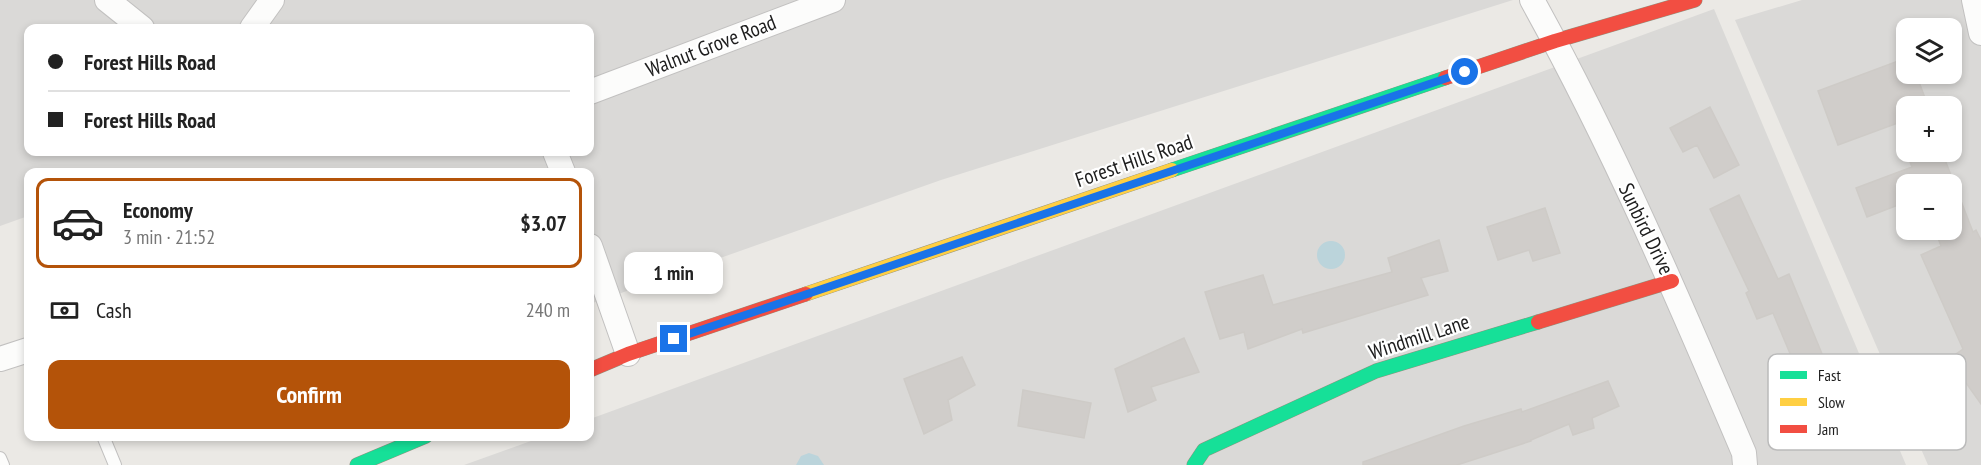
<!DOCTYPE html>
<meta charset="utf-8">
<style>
body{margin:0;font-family:"PT Sans Narrow",sans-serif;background:#f2f2f2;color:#222;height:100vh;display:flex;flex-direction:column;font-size:22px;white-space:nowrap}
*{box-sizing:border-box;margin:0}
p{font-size:20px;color:#767676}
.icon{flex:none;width:33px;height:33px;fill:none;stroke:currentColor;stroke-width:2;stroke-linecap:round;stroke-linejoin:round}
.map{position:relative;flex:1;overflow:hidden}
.panel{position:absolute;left:24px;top:168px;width:570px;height:273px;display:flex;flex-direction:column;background:#fff;border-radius:12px;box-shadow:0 3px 9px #0003}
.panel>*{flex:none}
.banner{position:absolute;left:24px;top:24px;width:570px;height:132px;border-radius:12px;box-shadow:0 3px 9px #0003;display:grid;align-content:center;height:132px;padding:0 24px;background:#fff}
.buttons{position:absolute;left:1896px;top:18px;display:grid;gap:12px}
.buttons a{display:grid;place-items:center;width:66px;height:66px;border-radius:12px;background:#fff;box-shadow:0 3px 9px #0003;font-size:30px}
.end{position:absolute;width:27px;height:27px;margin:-14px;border:8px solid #1a73e8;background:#fff;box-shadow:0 0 0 3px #fff}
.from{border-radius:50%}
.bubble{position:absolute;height:42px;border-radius:12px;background:#fff;box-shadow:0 3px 9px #0003;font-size:20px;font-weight:700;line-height:42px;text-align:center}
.banner b{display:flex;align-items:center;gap:21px;height:57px;font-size:22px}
.banner b+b{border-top:2px solid #e0e0e0}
.banner i{width:15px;height:15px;background:#222}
ul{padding:10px 0 0;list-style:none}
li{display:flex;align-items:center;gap:18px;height:90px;margin:0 12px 9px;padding:0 12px;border:3px solid transparent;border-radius:12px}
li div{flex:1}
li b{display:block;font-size:22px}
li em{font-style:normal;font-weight:700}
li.active{border-color:#b45309}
li>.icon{width:54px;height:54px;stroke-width:1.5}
.pay{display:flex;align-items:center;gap:15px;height:66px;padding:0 24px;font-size:22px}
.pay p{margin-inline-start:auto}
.primary-button{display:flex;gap:12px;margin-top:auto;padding:12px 24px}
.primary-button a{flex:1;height:69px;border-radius:12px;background:#b45309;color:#fff;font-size:24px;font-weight:700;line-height:69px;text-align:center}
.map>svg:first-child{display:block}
.residential{fill:#dad9d7;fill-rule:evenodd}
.water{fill:#bbd4db}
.building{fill:#d0cdca;stroke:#cecbc7;stroke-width:1.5}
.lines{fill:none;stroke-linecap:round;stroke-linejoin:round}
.lane-casing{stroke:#c2c1c0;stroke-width:14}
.street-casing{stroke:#c2c1c0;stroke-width:26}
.fast-casing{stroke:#91927f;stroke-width:15}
.slow-casing{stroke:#91927f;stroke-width:15}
.jam-casing{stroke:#91927f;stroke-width:15}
.lane{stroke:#fcfcfb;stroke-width:12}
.street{stroke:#fcfcfb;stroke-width:24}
.fast{stroke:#16e098;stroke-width:14}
.slow{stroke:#ffcf43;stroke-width:14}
.jam{stroke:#f24e42;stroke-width:14}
.route{stroke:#1a73e8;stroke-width:8}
.labels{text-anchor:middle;stroke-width:4.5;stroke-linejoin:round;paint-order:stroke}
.street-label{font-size:21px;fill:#1d1d1d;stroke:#fff}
.key{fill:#fff;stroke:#bbb;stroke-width:1.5}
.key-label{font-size:16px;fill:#1d1d1d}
</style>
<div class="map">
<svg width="1981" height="465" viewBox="0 0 1981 465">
<rect width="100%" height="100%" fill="#ebe9e5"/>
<path class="residential" d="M0,0H1513L941,180L590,304V172H28V216L0,226ZM28,28H590V152H28Z
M1802,0H1981V465H1928L1735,20ZM1906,28H1952V74H1906ZM1906,106H1952V152H1906ZM1906,184H1952V230H1906Z
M1714,9L1906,465H464L542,437L590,436V419Z"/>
<path class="water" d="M1317 255a14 14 0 1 1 28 0a14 14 0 1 1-28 0Z
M809,453L818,456L824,465H796L801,456Z"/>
<path class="building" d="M1906,58V74H1916L1928,106H1906V120L1838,145L1818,91Z
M1710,107L1739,165L1714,178L1697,145L1683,152L1670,128Z
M1938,152H1942L1973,232L1976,230L1981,240V404L1949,359L1963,349L1921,255L1941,246L1935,230H1952V184H1906V202L1867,217L1856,188L1912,167L1910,162Z
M1739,195L1778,279L1789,274L1851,424L1822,436L1808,401L1795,406L1785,380L1799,375L1773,313L1757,319L1746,293L1749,291L1710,209Z
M1545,208L1560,253L1533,261L1529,250L1498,260L1487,227Z
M1439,240L1448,271L1421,278L1428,295L1303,333L1302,329L1248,349L1244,332L1220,339L1205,292L1263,275L1273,305L1392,272L1388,258Z
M1184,338L1199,372L1151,387L1156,400L1128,412L1115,369Z
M962,357L975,385L948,400L952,420L924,434L904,379Z
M1608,381L1619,406L1592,418L1594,428L1573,435L1569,424L1531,440V441L1457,465H1363V462L1464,426L1521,409L1522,412Z
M1023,390L1091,403L1084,438L1018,426Z"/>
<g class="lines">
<defs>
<path id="lane" d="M103,436L115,465
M0,458L3,465"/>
<path id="street" d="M107,0L142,28
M1532,0C1613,146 1679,300 1744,453L1745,465
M1974,0L1981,33
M252,28L272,0
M590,92L833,0
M555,152L563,172
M590,246L628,354
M0,359L28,350"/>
<path id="fast" d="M1172,170L1445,78
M357,465L426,436
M1194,465L1204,450L1376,371L1538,322"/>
<path id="slow" d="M806,294L1172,170"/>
<path id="jam" d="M1445,78L1555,41L1695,0
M1538,322L1672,281
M590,370L628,354L806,294"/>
</defs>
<use href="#lane" class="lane-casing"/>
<use href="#street" class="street-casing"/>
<use href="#fast" class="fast-casing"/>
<use href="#slow" class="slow-casing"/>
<use href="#jam" class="jam-casing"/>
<use href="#lane" class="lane"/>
<use href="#street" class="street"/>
<use href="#fast" class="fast"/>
<use href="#slow" class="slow"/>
<use href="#jam" class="jam"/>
</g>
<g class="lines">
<path class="route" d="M674,339L1465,72"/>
</g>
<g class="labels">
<g class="street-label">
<text transform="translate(711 46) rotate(-21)" y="7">Walnut Grove Road</text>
<text transform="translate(1134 161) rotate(-19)" y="7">Forest Hills Road</text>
<text transform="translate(1646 229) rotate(64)" y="7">Sunbird Drive</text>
<text transform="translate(1419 337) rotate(-18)" y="7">Windmill Lane</text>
</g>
</g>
<rect x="1768" y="354" width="198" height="96" rx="9" class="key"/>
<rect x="1780" y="371" width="27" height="8" fill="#16e098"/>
<rect x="1780" y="398" width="27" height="8" fill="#ffcf43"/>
<rect x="1780" y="425" width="27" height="8" fill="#f24e42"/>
<g class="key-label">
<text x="1818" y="381">Fast</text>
<text x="1818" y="408">Slow</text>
<text x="1818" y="435">Jam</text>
</g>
</svg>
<div class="buttons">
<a><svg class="icon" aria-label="layers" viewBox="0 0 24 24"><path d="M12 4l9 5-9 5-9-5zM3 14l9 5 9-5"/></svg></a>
<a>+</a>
<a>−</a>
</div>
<i class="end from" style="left:1465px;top:72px"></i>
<i class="end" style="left:674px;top:339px"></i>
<div class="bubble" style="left:624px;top:252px;width:99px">1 min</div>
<div class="banner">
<b><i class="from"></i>Forest Hills Road</b>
<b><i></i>Forest Hills Road</b>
</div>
<section class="panel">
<ul>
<li class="active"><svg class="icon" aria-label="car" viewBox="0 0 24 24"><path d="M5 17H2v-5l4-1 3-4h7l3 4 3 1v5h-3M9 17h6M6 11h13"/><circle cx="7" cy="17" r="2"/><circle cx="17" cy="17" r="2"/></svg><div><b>Economy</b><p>3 min · 21:52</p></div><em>$3.07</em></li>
</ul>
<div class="pay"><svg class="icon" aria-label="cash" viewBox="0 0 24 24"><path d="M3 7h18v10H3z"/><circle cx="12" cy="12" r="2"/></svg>Cash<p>240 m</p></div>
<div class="primary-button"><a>Confirm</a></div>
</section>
</div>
